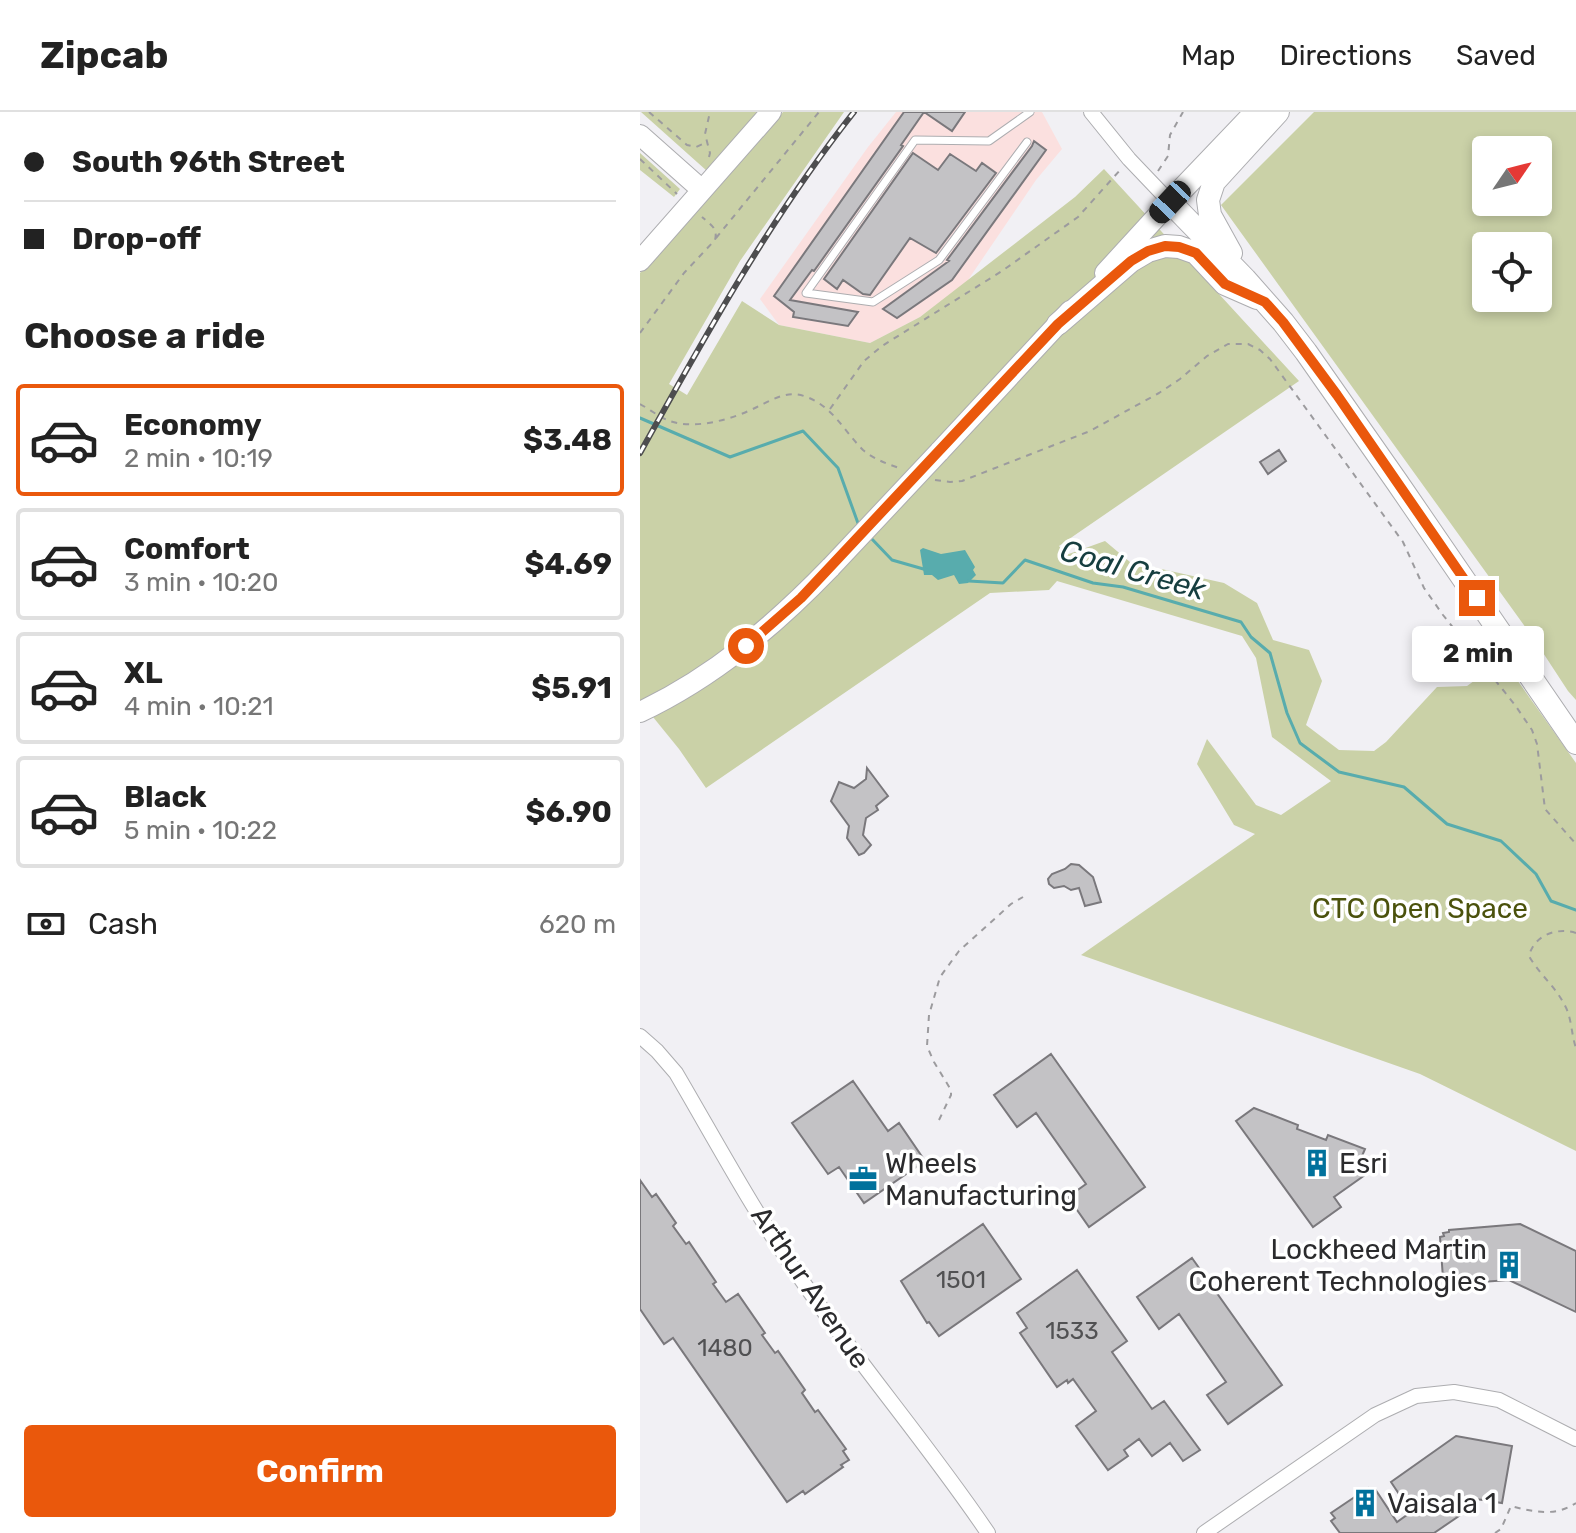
<!DOCTYPE html>
<meta charset="utf-8">
<style>
body{margin:0;font-family:Rubik,sans-serif;background:#f6f6f6;color:#222;height:100vh;display:flex;flex-direction:column;font-size:30px;white-space:nowrap}
*{box-sizing:border-box;margin:0}
p{font-size:26px;color:#767676}
.icon{flex:none;width:44px;height:44px;fill:none;stroke:currentColor;stroke-width:2;stroke-linecap:round;stroke-linejoin:round}
.map{position:relative;flex:1;overflow:hidden}
.sheet{display:flex;flex-direction:column;background:#fff;width:640px}
.sheet>*{flex:none}
.banner{display:grid;align-content:center;height:176px;padding:0 24px;background:#fff}
.needle{width:52px;rotate:55deg}
.fabs{position:absolute;left:832px;top:24px;display:grid;gap:16px}
.fabs a{display:grid;place-items:center;width:80px;height:80px;border-radius:8px;background:#fff;box-shadow:0 4px 12px #0003;font-size:40px}
.end{position:absolute;width:36px;height:36px;margin:-18px;border:10px solid #ea580c;background:#fff;box-shadow:0 0 0 4px #fff}
.from{border-radius:50%}
.bubble{position:absolute;height:56px;border-radius:8px;background:#fff;box-shadow:0 4px 12px #0003;font-size:26px;font-weight:700;line-height:56px;text-align:center}
.car{position:absolute;width:24px;height:48px;margin:-24px -12px;border-radius:10px;box-shadow:0 0 6px 2px #0007;background:linear-gradient(#222 24%,#8ab4d8 0 40%,#222 0 76%,#8ab4d8 0 86%,#222 0)}
.banner b{display:flex;align-items:center;gap:28px;height:76px;font-size:30px}
.banner b+b{border-top:2px solid #e0e0e0}
.banner i{width:20px;height:20px;background:#222}
ul{padding:0;list-style:none}
li{display:flex;align-items:center;gap:24px;height:112px;margin:0 16px 12px;padding:0 8px;border:4px solid #e0e0e0;border-radius:8px}
li div{flex:1}
li b{display:block;font-size:30px}
li em{font-style:normal;font-weight:700}
li.active{border-color:#ea580c}
li>.icon{width:72px;height:72px;stroke-width:1.5}
h2{padding:0 24px;font-size:36px;line-height:96px}
.pay{display:flex;align-items:center;gap:20px;height:88px;padding:0 24px;font-size:30px}
.pay p{margin-inline-start:auto}
.action{display:flex;gap:16px;margin-top:auto;padding:16px 24px}
.action a{flex:1;height:92px;border-radius:8px;background:#ea580c;color:#fff;font-size:32px;font-weight:700;line-height:92px;text-align:center}
header{display:flex;align-items:center;gap:48px;box-sizing:border-box;height:112px;padding:0 40px;background:#fff;border-bottom:2px solid #e0e0e0}
header strong{font-size:38px}
nav{display:flex;gap:44px;margin-inline-start:auto;font-size:28px}
main{display:flex;flex:1;min-height:0}
.map>svg:first-child{display:block}
.commercial{fill:#fbe0df}
.green{fill:#cad1a7;fill-rule:evenodd}
.water{fill:#58acad}
.lines{fill:none;stroke-linecap:round;stroke-linejoin:round}
.stream{stroke:#58acad;stroke-width:3}
.building{fill:#c3c2c5;stroke:#7a787c;stroke-width:2}
.lane-casing{stroke:#adadb0;stroke-width:9}
.street-casing{stroke:#adadb0;stroke-width:16}
.secondary-casing{stroke:#adadb0;stroke-width:22}
.primary-casing{stroke:#adadb0;stroke-width:24}
.path{stroke:#9c9b9e;stroke-width:2;stroke-dasharray:6 6;stroke-linecap:butt}
.lane{stroke:#fff;stroke-width:7}
.street{stroke:#fff;stroke-width:14}
.secondary{stroke:#fff;stroke-width:20}
.primary{stroke:#fff;stroke-width:22}
.rail-casing{stroke:#4d4d4f;stroke-width:6}
.rail{stroke:#fff;stroke-width:3;stroke-dasharray:9;stroke-linecap:butt}
.secondary-bridge-casing{stroke:#adadb0;stroke-width:22;stroke-linecap:butt}
.secondary-bridge{stroke:#fff;stroke-width:20}
.route{stroke:#ea580c;stroke-width:10}
.labels{text-anchor:middle;stroke-width:7;stroke-linejoin:round;paint-order:stroke}
.number-label{font-size:24px;fill:#515153}
.park-label{font-size:28px;fill:#4b520c;stroke:#fff}
.poi-label{font-size:28px;fill:#2b2b2d;stroke:#fff;text-anchor:start}
.street-label{font-size:28px;fill:#2b2b2d;stroke:#fff}
.water-label{font-size:30px;font-style:italic;fill:#163e3f;stroke:#fff}
</style>
<header>
<strong>Zipcab</strong>
<nav><a>Map</a><a>Directions</a><a>Saved</a></nav>
</header>
<main>
<section class="sheet">
<div class="banner">
<b><i class="from"></i>South 96th Street</b>
<b><i></i>Drop-off</b>
</div>
<h2>Choose a ride</h2>
<ul>
<li class="active"><svg class="icon" aria-label="car" viewBox="0 0 24 24"><path d="M5 17H2v-5l4-1 3-4h7l3 4 3 1v5h-3M9 17h6M6 11h13"/><circle cx="7" cy="17" r="2"/><circle cx="17" cy="17" r="2"/></svg><div><b>Economy</b><p>2 min · 10:19</p></div><em>$3.48</em></li>
<li><svg class="icon" aria-label="car" viewBox="0 0 24 24"><path d="M5 17H2v-5l4-1 3-4h7l3 4 3 1v5h-3M9 17h6M6 11h13"/><circle cx="7" cy="17" r="2"/><circle cx="17" cy="17" r="2"/></svg><div><b>Comfort</b><p>3 min · 10:20</p></div><em>$4.69</em></li>
<li><svg class="icon" aria-label="car" viewBox="0 0 24 24"><path d="M5 17H2v-5l4-1 3-4h7l3 4 3 1v5h-3M9 17h6M6 11h13"/><circle cx="7" cy="17" r="2"/><circle cx="17" cy="17" r="2"/></svg><div><b>XL</b><p>4 min · 10:21</p></div><em>$5.91</em></li>
<li><svg class="icon" aria-label="car" viewBox="0 0 24 24"><path d="M5 17H2v-5l4-1 3-4h7l3 4 3 1v5h-3M9 17h6M6 11h13"/><circle cx="7" cy="17" r="2"/><circle cx="17" cy="17" r="2"/></svg><div><b>Black</b><p>5 min · 10:22</p></div><em>$6.90</em></li>
</ul>
<div class="pay"><svg class="icon" aria-label="cash" viewBox="0 0 24 24"><path d="M3 7h18v10H3z"/><circle cx="12" cy="12" r="2"/></svg>Cash<p>620 m</p></div>
<div class="action"><a>Confirm</a></div>
</section>
<div class="map">
<svg width="936" height="1421" viewBox="0 0 936 1421">
<rect width="100%" height="100%" fill="#f1f0f4"/>
<path class="commercial" d="M256,0H402L422,37L396,68L326,171L280,205L230,231L139,213L120,187L228,35Z"/>
<path class="green" d="M1,0H124L67,59Z
M143,0H204L100,149L29,272L47,283L102,189L139,213L230,231L280,205L435,85L464,57L659,269L419,434L426,443L465,429L490,450L584,471L617,491L633,528L669,538L682,569L666,613L699,638L734,639L746,630L797,575L827,574L863,548L936,651V1039L780,962L441,843L615,722L594,713L557,652L567,627L616,693L641,703L691,669L632,625L616,546L602,524L417,469L409,478L350,481L66,676L39,637L0,589V161Z
M674,0H936V588L928,579L894,527L581,93ZM846,38H898V90H846ZM846,134H898V186H846Z
M0,41L40,77L34,85L0,58Z"/>
<path class="water" d="M283,436L301,442L325,438L335,455L333,458L336,463L328,471L319,472L314,463L298,468L292,463H284L280,438Z"/>
<g class="lines">
<path class="stream" d="M0,306L90,345L163,319L198,356L219,414
M230,425L252,448L287,458
M329,469L363,471L385,448L453,471L483,475L601,510L611,525L630,541L647,601L660,631L699,660L764,675L807,712L861,729L896,762L911,789L936,798"/>
</g>
<path class="building" d="M264,0H325L312,19L284,0L261,33L263,34L174,159L172,158L150,188L218,200L208,214L153,205L154,200L134,184Z
M394,29L406,38L312,168L257,206L243,197L309,149L307,148L392,34Z
M273,41L298,58L310,42L336,59L342,51L356,61L296,141L270,126L230,183L223,182L203,168L197,177L184,167Z
M639,338L646,349L628,362L620,350Z
M227,656L248,684L236,694L238,698L226,706L223,723L231,733L224,741L219,743L207,726L209,714L191,689L199,670L214,676L226,667Z
M431,752L439,753L453,765L461,790L445,794L439,776L431,778L424,774L414,776L409,772L408,767L412,762L425,757Z
M411,942L505,1075L449,1115L428,1085L446,1072L396,1001L377,1015L354,983Z
M213,969L248,1019L259,1011L285,1049L224,1091L199,1055L188,1062L152,1011Z
M614,996L658,1013L657,1017L686,1028L688,1023L725,1037L722,1044L732,1058L694,1085L701,1095L673,1115L596,1009Z
M0,1068L12,1085L16,1082L36,1111L33,1114L46,1132L49,1130L76,1170L73,1172L86,1190L98,1182L125,1221L122,1223L135,1241L138,1239L165,1278L162,1281L175,1300L178,1298L206,1337L203,1339L209,1348L201,1353L203,1355L165,1382L163,1379L147,1390L33,1226L24,1232L0,1197Z
M343,1112L381,1167L299,1224L289,1210L287,1211L261,1169Z
M880,1112L936,1139V1200L869,1168L813,1172L812,1168L806,1169V1166H803L800,1125L804,1124L803,1121L809,1120V1118Z
M552,1146L642,1273L588,1312L567,1283L586,1270L539,1202L519,1217L497,1185Z
M437,1158L487,1229L472,1240L512,1297L524,1289L560,1338L543,1349L530,1331L512,1344L499,1327L484,1338L488,1344L468,1358L436,1314L456,1299L433,1267L428,1271L427,1268L417,1275L380,1221L387,1216L377,1201Z
M816,1324L872,1334L862,1391L830,1386L814,1397L819,1404L794,1421H700L691,1409L695,1406L691,1401L728,1376L731,1380L735,1377L757,1410L771,1400L751,1370Z"/>
<g class="lines">
<defs>
<path id="lane" d="M387,30L299,148L233,190L166,181L275,28L349,29L390,0"/>
<path id="street" d="M451,0L489,47L530,90
M0,924L17,939L36,961C77,1031 116,1104 163,1170C222,1256 290,1335 348,1421
M564,1421L735,1303L776,1284L814,1280L859,1288L936,1327"/>
<path id="secondary" d="M0,23L62,78
M0,149L131,0
M465,161L530,90
M299,340L430,199
M0,600C74,565 135,513 191,455"/>
<path id="primary" d="M616,0L530,90L605,167L643,210L666,240L757,370L936,631
M591,141L570,103L568,88L574,70L638,0
M418,212L491,149L508,139L525,134L539,135L556,141L585,172L617,186"/>
</defs>
<use href="#lane" class="lane-casing"/>
<use href="#street" class="street-casing"/>
<use href="#secondary" class="secondary-casing"/>
<use href="#primary" class="primary-casing"/>
<path class="path" d="M9,0L47,33L56,35L67,30
M69,45L70,41L65,22L70,0
M0,47L37,82
M518,59L528,44L530,23L543,0
M76,126L179,0
M0,221L44,161L75,128C78,116 71,113 62,105
M0,292C9,297 18,304 27,308C54,319 93,307 117,295C132,288 147,278 164,284C192,293 204,319 223,338C235,348 248,352 262,357
M190,297L224,249L242,234L362,159L438,105L481,57
M295,368L310,370L322,369L450,319L519,281L540,267L567,244L588,232H608L620,238L630,247L763,430L784,476L803,503L875,593L892,618L897,632L905,697L936,732
M936,821C917,815 894,823 889,844C899,862 915,874 924,892C932,905 931,922 936,936
M299,1008L311,983V978L294,950L287,934L289,903L300,865L319,839L371,792L383,785
M855,1421L861,1417L871,1394C894,1400 915,1405 936,1391"/>
<use href="#lane" class="lane"/>
<use href="#street" class="street"/>
<use href="#secondary" class="secondary"/>
<use href="#primary" class="primary"/>
<defs>
<path id="rail" d="M0,341C65,224 131,105 214,0"/>
</defs>
<use href="#rail" class="rail-casing"/>
<use href="#rail" class="rail"/>
<defs>
<path id="secondary-bridge" d="M191,455L299,340"/>
</defs>
<use href="#secondary-bridge" class="secondary-bridge-casing"/>
<use href="#secondary-bridge" class="secondary-bridge"/>
</g>
<g class="lines">
<path class="route" d="M106,534L161,486L418,212L491,149L508,139L525,134L539,135L556,141L585,172L625,190L643,210L697,283L837,486"/>
</g>
<defs>
<symbol id="building-bare" viewBox="-9 -9 18 18"><path d="M-4-6H4V6H1V3H-1V6H-4ZM-2.5-4.3h1.7v1.8h-1.7ZM.8-4.3h1.7v1.8H.8ZM-2.5-1h1.7V.8h-1.7ZM.8-1h1.7V.8H.8Z" fill="#01719c" stroke="#fff" stroke-width="2.5" paint-order="stroke"/></symbol>
<symbol id="office-bare" viewBox="-9 -9 18 18"><path d="M-6-3h4V-5.5h4V-3h4V5H-6ZM-1-4.5V-3h2v-1.5ZM-6 0V1H6V0Z" fill="#01719c" stroke="#fff" stroke-width="2.5" paint-order="stroke"/></symbol>
</defs>
<g fill-rule="evenodd">
<use href="#building-bare" x="657" y="1031" width="40" height="40"/>
<use href="#office-bare" x="203" y="1047" width="40" height="40"/>
<use href="#building-bare" x="849" y="1133" width="40" height="40"/>
<use href="#building-bare" x="705" y="1371" width="40" height="40"/>
</g>
<g class="labels">
<g class="number-label">
<text x="321" y="1176">1501</text>
<text x="432" y="1227">1533</text>
<text x="85" y="1244">1480</text>
</g>
<g class="park-label">
<text x="780" y="806">CTC Open Space</text>
</g>
<g class="poi-label">
<text x="245" y="1061">Wheels<tspan x="245" dy="32">Manufacturing</tspan></text>
<text x="699" y="1061">Esri</text>
<text x="847" y="1147" text-anchor="end">Lockheed Martin<tspan x="847" dy="32">Coherent Technologies</tspan></text>
<text x="747" y="1401">Vaisala 1</text>
</g>
<g class="street-label">
<text transform="translate(171 1175) rotate(56)" y="10">Arthur Avenue</text>
</g>
<g class="water-label">
<text transform="translate(493 458) rotate(16)" y="10">Coal Creek</text>
</g>
</g>
</svg>
<div class="fabs">
<a><svg class="needle" viewBox="-14 -14 28 28"><path d="M0-13l5 13h-10z" fill="#e53935"/><path d="M0 13l5-13h-10z" fill="#767676"/></svg></a>
<a><svg class="icon" aria-label="locate" viewBox="0 0 24 24"><circle cx="12" cy="12" r="6"/><path d="M12 2v4M12 18v4M2 12h4M18 12h4"/></svg></a>
</div>
<i class="end from" style="left:106px;top:534px"></i>
<i class="end" style="left:837px;top:486px"></i>
<div class="bubble" style="left:772px;top:514px;width:132px">2 min</div>
<i class="car" style="left:530px;top:90px;rotate:223deg"></i>
</div>
</main>
